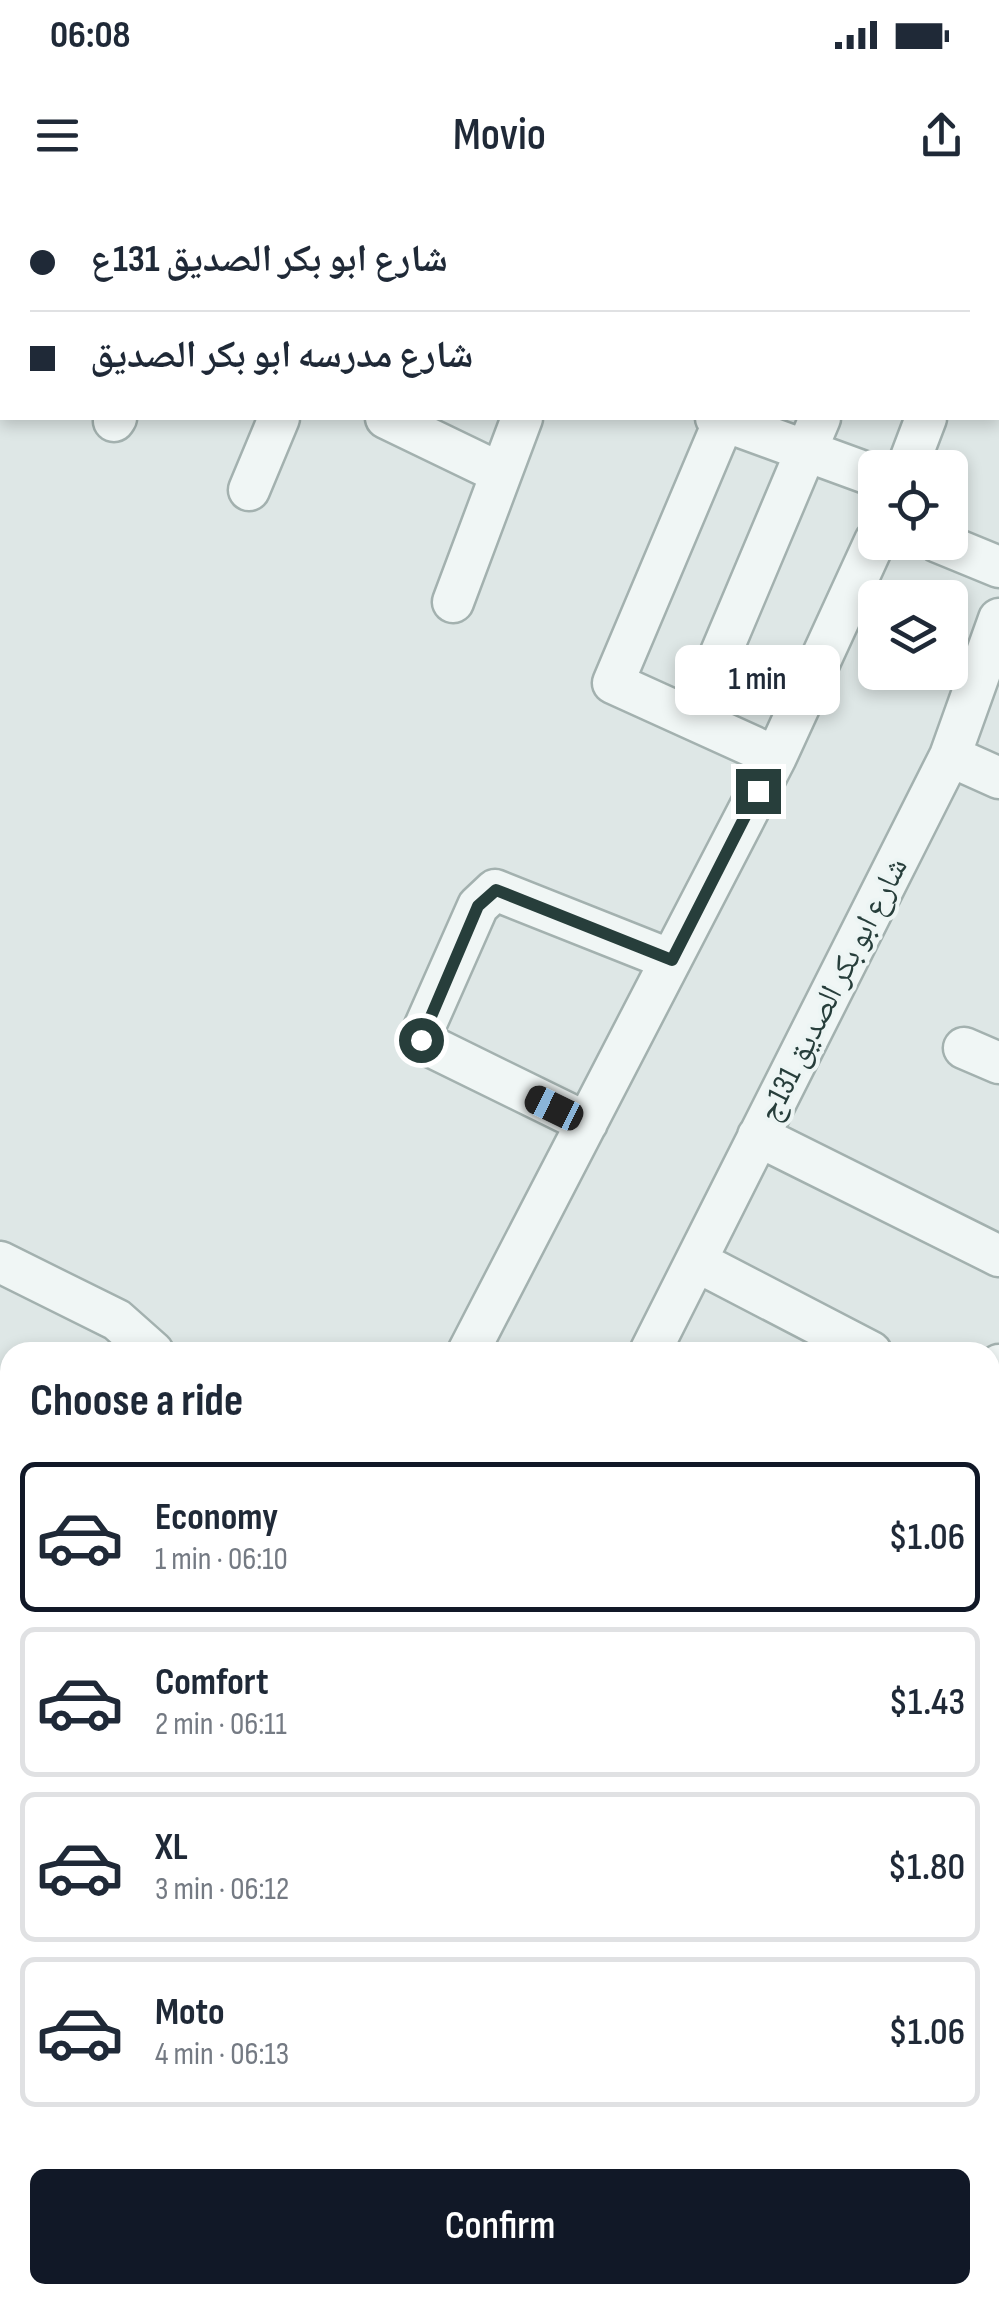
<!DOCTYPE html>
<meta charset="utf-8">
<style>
body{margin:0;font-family:"Sofia Sans Condensed","Noto Naskh Arabic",sans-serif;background:#f6f6f7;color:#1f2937;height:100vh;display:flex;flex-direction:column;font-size:38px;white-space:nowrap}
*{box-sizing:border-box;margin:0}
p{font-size:32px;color:#747a83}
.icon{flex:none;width:55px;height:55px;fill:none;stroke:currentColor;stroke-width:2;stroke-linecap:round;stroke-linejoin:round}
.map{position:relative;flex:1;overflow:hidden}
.panel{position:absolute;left:0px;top:1142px;width:1000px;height:962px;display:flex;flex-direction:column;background:#fff;border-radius:30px 30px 0 0;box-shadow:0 5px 15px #0003}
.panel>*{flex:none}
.top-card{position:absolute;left:0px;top:0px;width:1000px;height:220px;box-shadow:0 5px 15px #0003;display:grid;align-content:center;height:220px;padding:0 30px;background:#fff}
.buttons{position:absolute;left:858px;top:250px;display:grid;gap:20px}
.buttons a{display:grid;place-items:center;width:110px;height:110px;border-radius:15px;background:#fff;box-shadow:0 5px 15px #0003;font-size:50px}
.end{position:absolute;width:45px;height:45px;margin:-22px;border:12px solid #273e3b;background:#fff;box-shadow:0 0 0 5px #fff}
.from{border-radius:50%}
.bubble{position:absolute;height:70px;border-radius:15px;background:#fff;box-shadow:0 5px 15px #0003;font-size:32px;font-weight:600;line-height:70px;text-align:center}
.car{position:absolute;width:30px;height:60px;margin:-30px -15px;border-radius:12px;box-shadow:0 0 8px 2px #0007;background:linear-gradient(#222 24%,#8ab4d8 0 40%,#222 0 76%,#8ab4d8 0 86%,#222 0)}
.top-card b{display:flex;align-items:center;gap:35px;height:95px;font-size:38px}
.top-card b+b{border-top:2px solid #e0e1e3}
.top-card i{width:25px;height:25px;background:#1f2937}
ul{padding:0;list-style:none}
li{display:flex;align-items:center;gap:30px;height:150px;margin:0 20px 15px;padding:0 10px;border:5px solid #e0e1e3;border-radius:15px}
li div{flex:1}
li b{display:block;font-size:38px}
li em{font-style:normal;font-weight:600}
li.current{border-color:#111827}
li>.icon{width:90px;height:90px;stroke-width:1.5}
h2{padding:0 30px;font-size:45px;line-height:120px}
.cta{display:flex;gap:20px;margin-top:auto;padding:20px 30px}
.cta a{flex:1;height:115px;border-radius:15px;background:#111827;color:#fff;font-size:40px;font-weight:600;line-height:115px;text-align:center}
.status{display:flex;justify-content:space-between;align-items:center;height:70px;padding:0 50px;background:#fff;direction:ltr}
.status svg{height:28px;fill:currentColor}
header{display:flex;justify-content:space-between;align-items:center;height:130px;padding:0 30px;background:#fff;font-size:45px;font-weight:600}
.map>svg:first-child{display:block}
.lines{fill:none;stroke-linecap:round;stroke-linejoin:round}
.street-casing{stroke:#a3b1af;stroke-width:45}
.street{stroke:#f0f6f5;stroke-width:40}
.route{stroke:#273e3b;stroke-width:12}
.labels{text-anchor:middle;stroke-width:8;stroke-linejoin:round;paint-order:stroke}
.street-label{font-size:32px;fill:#273e3b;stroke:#edf5f4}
</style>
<div class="status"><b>06:08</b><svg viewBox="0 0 49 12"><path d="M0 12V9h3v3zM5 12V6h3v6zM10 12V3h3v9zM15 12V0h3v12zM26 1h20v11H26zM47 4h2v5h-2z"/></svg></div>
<header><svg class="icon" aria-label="menu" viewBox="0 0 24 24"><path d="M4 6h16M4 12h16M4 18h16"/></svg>Movio<svg class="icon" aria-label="share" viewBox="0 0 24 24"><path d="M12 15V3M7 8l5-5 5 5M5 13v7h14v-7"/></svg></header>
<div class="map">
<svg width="999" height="2103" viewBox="0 0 999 2103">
<rect width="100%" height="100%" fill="#dee7e6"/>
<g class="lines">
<defs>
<path id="street" d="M208,0L212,2
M390,0L397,2
M610,2L611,0
M998,35L999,33
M0,74L2,76
M386,218L500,273
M716,218L875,276
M725,218L613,483L776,557
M114,221L116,218
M907,268L926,218
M249,290L279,218
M938,342L999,367
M453,402L522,218
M693,519L820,218
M950,556L999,578
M964,848L999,863
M587,923L422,842L421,835L478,706L495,690L671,760
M758,936L999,1056
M696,1061L871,1152
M0,1062L117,1120L153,1152
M468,1152L776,557L875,341
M650,1152L950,556L999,419
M990,1185L999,1165
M990,1251L999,1256
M990,1411L999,1424"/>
</defs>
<use href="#street" class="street-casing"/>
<use href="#street" class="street"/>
</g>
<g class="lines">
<path class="route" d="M421,840L478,706L496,690L672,760L758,591"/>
</g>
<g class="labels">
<g class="street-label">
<text transform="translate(832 789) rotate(-63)" y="11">شارع ابو بكر الصديق 131ج</text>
</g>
</g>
</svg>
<div class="buttons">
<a><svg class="icon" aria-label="locate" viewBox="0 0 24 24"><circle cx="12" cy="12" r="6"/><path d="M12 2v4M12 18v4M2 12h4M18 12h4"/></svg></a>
<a><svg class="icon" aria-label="layers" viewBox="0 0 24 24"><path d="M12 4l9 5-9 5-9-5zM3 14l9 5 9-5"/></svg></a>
</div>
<i class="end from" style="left:421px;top:840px"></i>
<i class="end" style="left:758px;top:591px"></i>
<div class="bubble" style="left:675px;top:445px;width:165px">1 min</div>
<i class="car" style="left:554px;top:908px;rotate:296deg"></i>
<div class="top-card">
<b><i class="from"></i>شارع ابو بكر الصديق 131ع</b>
<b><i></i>شارع مدرسه ابو بكر الصديق</b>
</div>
<section class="panel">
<h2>Choose a ride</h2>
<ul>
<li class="current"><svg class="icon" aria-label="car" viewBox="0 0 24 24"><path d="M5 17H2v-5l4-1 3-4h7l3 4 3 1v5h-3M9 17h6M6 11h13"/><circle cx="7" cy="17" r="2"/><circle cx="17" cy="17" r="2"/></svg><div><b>Economy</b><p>1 min · 06:10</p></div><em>$1.06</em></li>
<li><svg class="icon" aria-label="car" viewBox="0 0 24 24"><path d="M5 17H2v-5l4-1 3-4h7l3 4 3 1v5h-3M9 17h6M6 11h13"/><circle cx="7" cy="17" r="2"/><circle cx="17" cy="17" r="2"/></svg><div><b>Comfort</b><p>2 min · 06:11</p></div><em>$1.43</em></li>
<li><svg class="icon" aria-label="car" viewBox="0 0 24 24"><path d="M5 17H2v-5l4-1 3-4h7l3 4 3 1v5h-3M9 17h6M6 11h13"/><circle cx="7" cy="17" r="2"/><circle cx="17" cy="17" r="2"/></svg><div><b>XL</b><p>3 min · 06:12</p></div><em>$1.80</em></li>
<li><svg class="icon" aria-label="car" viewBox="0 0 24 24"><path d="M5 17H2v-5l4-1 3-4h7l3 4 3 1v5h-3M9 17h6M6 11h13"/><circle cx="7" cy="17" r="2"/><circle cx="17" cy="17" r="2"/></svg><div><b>Moto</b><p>4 min · 06:13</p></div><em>$1.06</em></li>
</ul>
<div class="cta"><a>Confirm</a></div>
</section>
</div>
